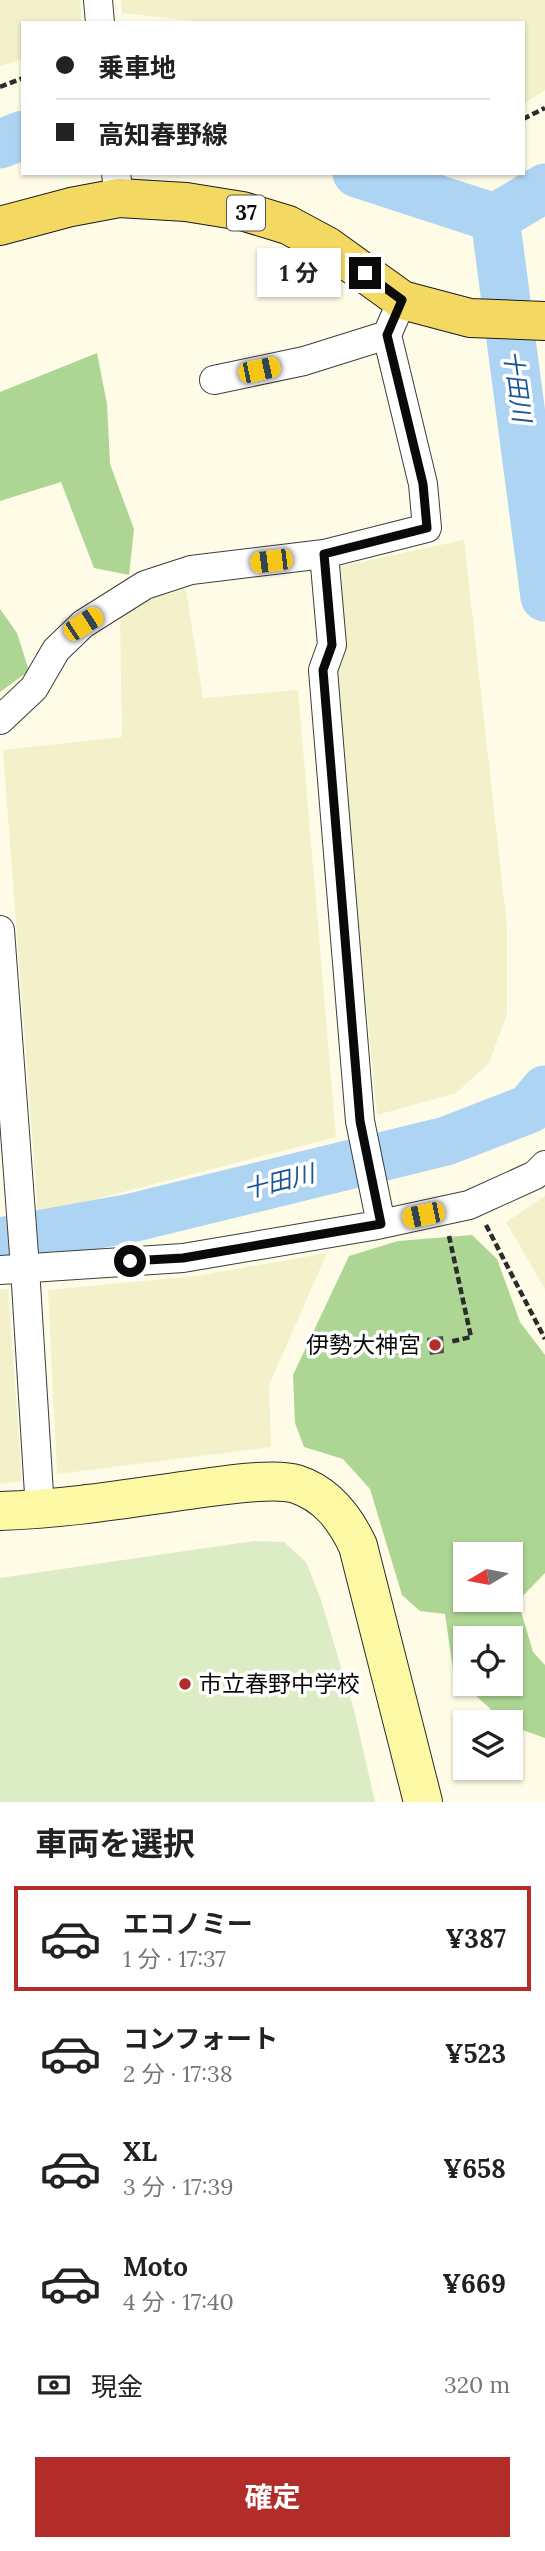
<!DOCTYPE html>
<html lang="ja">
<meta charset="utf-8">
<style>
body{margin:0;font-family:Lora,"Noto Sans JP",serif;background:#f6f6f6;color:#222;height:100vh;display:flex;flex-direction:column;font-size:26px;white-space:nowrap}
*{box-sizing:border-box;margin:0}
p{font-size:23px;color:#767676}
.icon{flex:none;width:38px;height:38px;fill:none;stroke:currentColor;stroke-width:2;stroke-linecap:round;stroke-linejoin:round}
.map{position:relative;height:1802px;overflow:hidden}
.sheet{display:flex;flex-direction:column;background:#fff;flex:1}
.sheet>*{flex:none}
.guide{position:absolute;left:21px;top:21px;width:504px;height:154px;border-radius:0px;box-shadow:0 2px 5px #0004;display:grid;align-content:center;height:154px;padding:0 35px;background:#fff}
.needle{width:46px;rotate:260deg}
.tools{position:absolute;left:453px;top:1542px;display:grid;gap:14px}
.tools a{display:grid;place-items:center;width:70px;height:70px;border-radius:0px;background:#fff;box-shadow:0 2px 5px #0004;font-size:35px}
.end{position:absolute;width:32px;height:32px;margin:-16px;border:9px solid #0a0a0a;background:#fff;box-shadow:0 0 0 4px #fff}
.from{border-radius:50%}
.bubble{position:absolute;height:49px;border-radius:0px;background:#fff;box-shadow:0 2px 5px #0004;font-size:23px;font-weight:700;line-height:49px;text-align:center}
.car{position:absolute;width:21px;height:42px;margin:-21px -10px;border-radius:9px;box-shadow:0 0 5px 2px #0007;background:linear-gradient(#f5c518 24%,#345 0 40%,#f5c518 0 76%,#345 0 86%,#f5c518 0)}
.guide b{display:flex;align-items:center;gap:24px;height:66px;font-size:26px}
.guide b+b{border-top:2px solid #e0e0e0}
.guide i{width:18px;height:18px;background:#222}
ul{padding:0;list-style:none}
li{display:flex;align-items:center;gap:21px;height:105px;margin:0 14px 10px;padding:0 21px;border:4px solid transparent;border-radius:0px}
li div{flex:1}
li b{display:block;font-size:26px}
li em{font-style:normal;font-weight:700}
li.on{border-color:#b22c29}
li>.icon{width:63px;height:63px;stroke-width:1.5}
h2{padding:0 35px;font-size:32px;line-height:84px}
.pay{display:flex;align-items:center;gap:18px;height:77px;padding:0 35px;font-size:26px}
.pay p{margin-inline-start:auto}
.cta{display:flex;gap:14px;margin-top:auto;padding:14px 35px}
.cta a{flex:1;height:80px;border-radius:0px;background:#b22c29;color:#fff;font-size:28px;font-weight:700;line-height:80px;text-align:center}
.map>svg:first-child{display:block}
.farmland{fill:#f2f1c9}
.forest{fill:#add594;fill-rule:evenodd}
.pitch{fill:#dcedc5}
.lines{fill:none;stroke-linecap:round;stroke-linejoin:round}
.river{stroke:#aed4f3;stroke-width:49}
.building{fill:#514c47}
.street-casing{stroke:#3d3d3d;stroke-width:30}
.secondary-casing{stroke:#2c2c2c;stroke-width:40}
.primary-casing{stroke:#1b1b1b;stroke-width:40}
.path{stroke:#2c2c2c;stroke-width:4.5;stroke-dasharray:7 3.5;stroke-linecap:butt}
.street{stroke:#fff;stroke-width:28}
.secondary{stroke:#fcf8a4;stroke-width:38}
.primary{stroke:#f3d962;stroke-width:38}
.route{stroke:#0a0a0a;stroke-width:9}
.poi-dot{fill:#b22c29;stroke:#fff;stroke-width:2.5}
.labels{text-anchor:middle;stroke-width:7;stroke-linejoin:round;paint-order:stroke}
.shield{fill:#fff;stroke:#545454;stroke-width:2}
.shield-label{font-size:21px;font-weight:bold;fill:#0a0a0a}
.poi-label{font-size:23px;fill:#0a0a0a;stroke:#fff;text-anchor:end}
.water-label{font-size:24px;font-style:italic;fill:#1a5694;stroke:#fff}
</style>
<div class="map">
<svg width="545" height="1802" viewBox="0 0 545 1802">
<rect width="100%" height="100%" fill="#fefbe7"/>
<path class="farmland" d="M0,0H80L82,23H23V59L0,66Z
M121,0H545V90L523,104V23H211L122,13Z
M464,540L507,927V1014L489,1063L456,1093L377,1115L334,672L338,567Z
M186,589L203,698L298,690L336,1137L38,1214L3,750L122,737L120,618L152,597Z
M545,1196V1289L506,1222Z
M327,1253L269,1385L271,1447L57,1474L48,1290L197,1276Z
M0,1289H8L22,1481L0,1484Z"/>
<path class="forest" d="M97,353L107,404L110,464L134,529L129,575L94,568L61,482L0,501V392Z
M0,609L17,633L29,671L0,692Z
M472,1235L497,1259L520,1322L545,1355V1573L518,1601L533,1652L545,1665V1738L511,1726V1722H505L454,1676L445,1614L420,1611L402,1595L370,1489L343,1459L304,1447L295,1423L293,1375L349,1256L398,1241ZM466,1554H511V1600H466ZM466,1638H511V1684H466Z"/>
<path class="pitch" d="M254,1541L284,1542L306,1562L320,1597L354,1710L375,1802H0V1578Z"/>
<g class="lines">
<path class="river" d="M0,144L23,135
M357,173L495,218L545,188
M495,218L545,597
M0,1242L131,1218L446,1141L529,1109L545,1090"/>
</g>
<path class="building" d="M443,1336L444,1353L430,1355L427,1338Z"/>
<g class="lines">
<defs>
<path id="street" d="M98,0L100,23
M116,173L119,198
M214,380L304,361L387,335
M324,554L332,645L323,670L360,1121L381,1224
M0,720L34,688L56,650L83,624L145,585L191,570L324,554L427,528L423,484L387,335L402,300
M0,930L25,1268L40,1510
M0,1270L183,1258L372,1226L469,1205L535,1175L545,1165"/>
<path id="secondary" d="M0,1511C66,1509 131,1498 196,1489C219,1486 275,1477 296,1484C327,1494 345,1518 358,1546L423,1802"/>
<path id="primary" d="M0,226L71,207L119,198L186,202L242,211L288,225L327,246L402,300L470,318L545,321"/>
</defs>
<use href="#street" class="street-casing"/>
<use href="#secondary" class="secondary-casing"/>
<use href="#primary" class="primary-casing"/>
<path class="path" d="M0,87L23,78
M523,119L545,108
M486,1225L545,1339
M449,1236L471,1337L449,1342"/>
<use href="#street" class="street"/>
<use href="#secondary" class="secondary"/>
<use href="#primary" class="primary"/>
</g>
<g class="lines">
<path class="route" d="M130,1261L183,1258L381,1224L360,1121L323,670L332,645L324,554L427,528L423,484L387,335L402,300L365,273"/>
</g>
<g class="poi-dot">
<circle cx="435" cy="1345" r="7"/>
<circle cx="185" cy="1684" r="7"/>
</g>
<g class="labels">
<rect class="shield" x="227" y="195.5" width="38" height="35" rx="5"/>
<g class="shield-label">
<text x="246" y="220">37</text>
</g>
<g class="poi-label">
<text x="421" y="1353">伊勢大神宮</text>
<text x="199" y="1692" text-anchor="start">市立春野中学校</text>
</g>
<g class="water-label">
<text transform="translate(517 386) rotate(82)" y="8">十田川</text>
<text transform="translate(279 1182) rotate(-14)" y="8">十田川</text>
</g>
</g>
</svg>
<div class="tools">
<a><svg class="needle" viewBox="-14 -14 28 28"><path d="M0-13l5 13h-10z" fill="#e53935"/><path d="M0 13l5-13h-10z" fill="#767676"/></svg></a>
<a><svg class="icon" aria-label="locate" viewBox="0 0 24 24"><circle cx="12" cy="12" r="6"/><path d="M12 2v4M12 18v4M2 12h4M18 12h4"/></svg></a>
<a><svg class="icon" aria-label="layers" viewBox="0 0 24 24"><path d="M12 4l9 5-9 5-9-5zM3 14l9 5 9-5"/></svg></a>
</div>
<i class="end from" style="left:130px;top:1261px"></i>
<i class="end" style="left:365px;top:273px"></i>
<div class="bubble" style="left:257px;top:248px;width:84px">1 分</div>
<i class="car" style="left:259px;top:370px;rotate:78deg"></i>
<i class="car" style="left:271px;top:561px;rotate:263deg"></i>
<i class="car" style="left:83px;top:624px;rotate:57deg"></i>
<i class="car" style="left:423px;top:1215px;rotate:258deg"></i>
<div class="guide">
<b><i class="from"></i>乗車地</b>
<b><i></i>高知春野線</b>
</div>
</div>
<section class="sheet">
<h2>車両を選択</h2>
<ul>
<li class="on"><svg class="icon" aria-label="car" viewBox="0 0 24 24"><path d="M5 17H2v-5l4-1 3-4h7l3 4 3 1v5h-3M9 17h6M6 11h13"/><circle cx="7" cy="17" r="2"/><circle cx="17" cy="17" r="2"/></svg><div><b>エコノミー</b><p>1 分 · 17:37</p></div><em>¥387</em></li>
<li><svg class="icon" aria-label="car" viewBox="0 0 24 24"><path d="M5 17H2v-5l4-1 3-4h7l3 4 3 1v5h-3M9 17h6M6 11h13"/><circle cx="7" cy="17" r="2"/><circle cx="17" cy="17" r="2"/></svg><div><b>コンフォート</b><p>2 分 · 17:38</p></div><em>¥523</em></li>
<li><svg class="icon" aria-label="car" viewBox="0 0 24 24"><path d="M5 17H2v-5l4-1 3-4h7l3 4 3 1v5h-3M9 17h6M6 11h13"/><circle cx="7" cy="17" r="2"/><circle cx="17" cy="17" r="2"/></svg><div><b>XL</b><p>3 分 · 17:39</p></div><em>¥658</em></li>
<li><svg class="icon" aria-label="car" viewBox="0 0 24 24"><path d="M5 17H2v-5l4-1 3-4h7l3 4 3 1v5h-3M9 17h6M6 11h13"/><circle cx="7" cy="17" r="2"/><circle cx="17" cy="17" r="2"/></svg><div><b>Moto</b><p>4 分 · 17:40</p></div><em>¥669</em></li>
</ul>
<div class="pay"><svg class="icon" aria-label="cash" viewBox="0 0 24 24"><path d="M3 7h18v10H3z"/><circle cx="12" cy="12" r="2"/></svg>現金<p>320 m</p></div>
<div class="cta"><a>確定</a></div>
</section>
